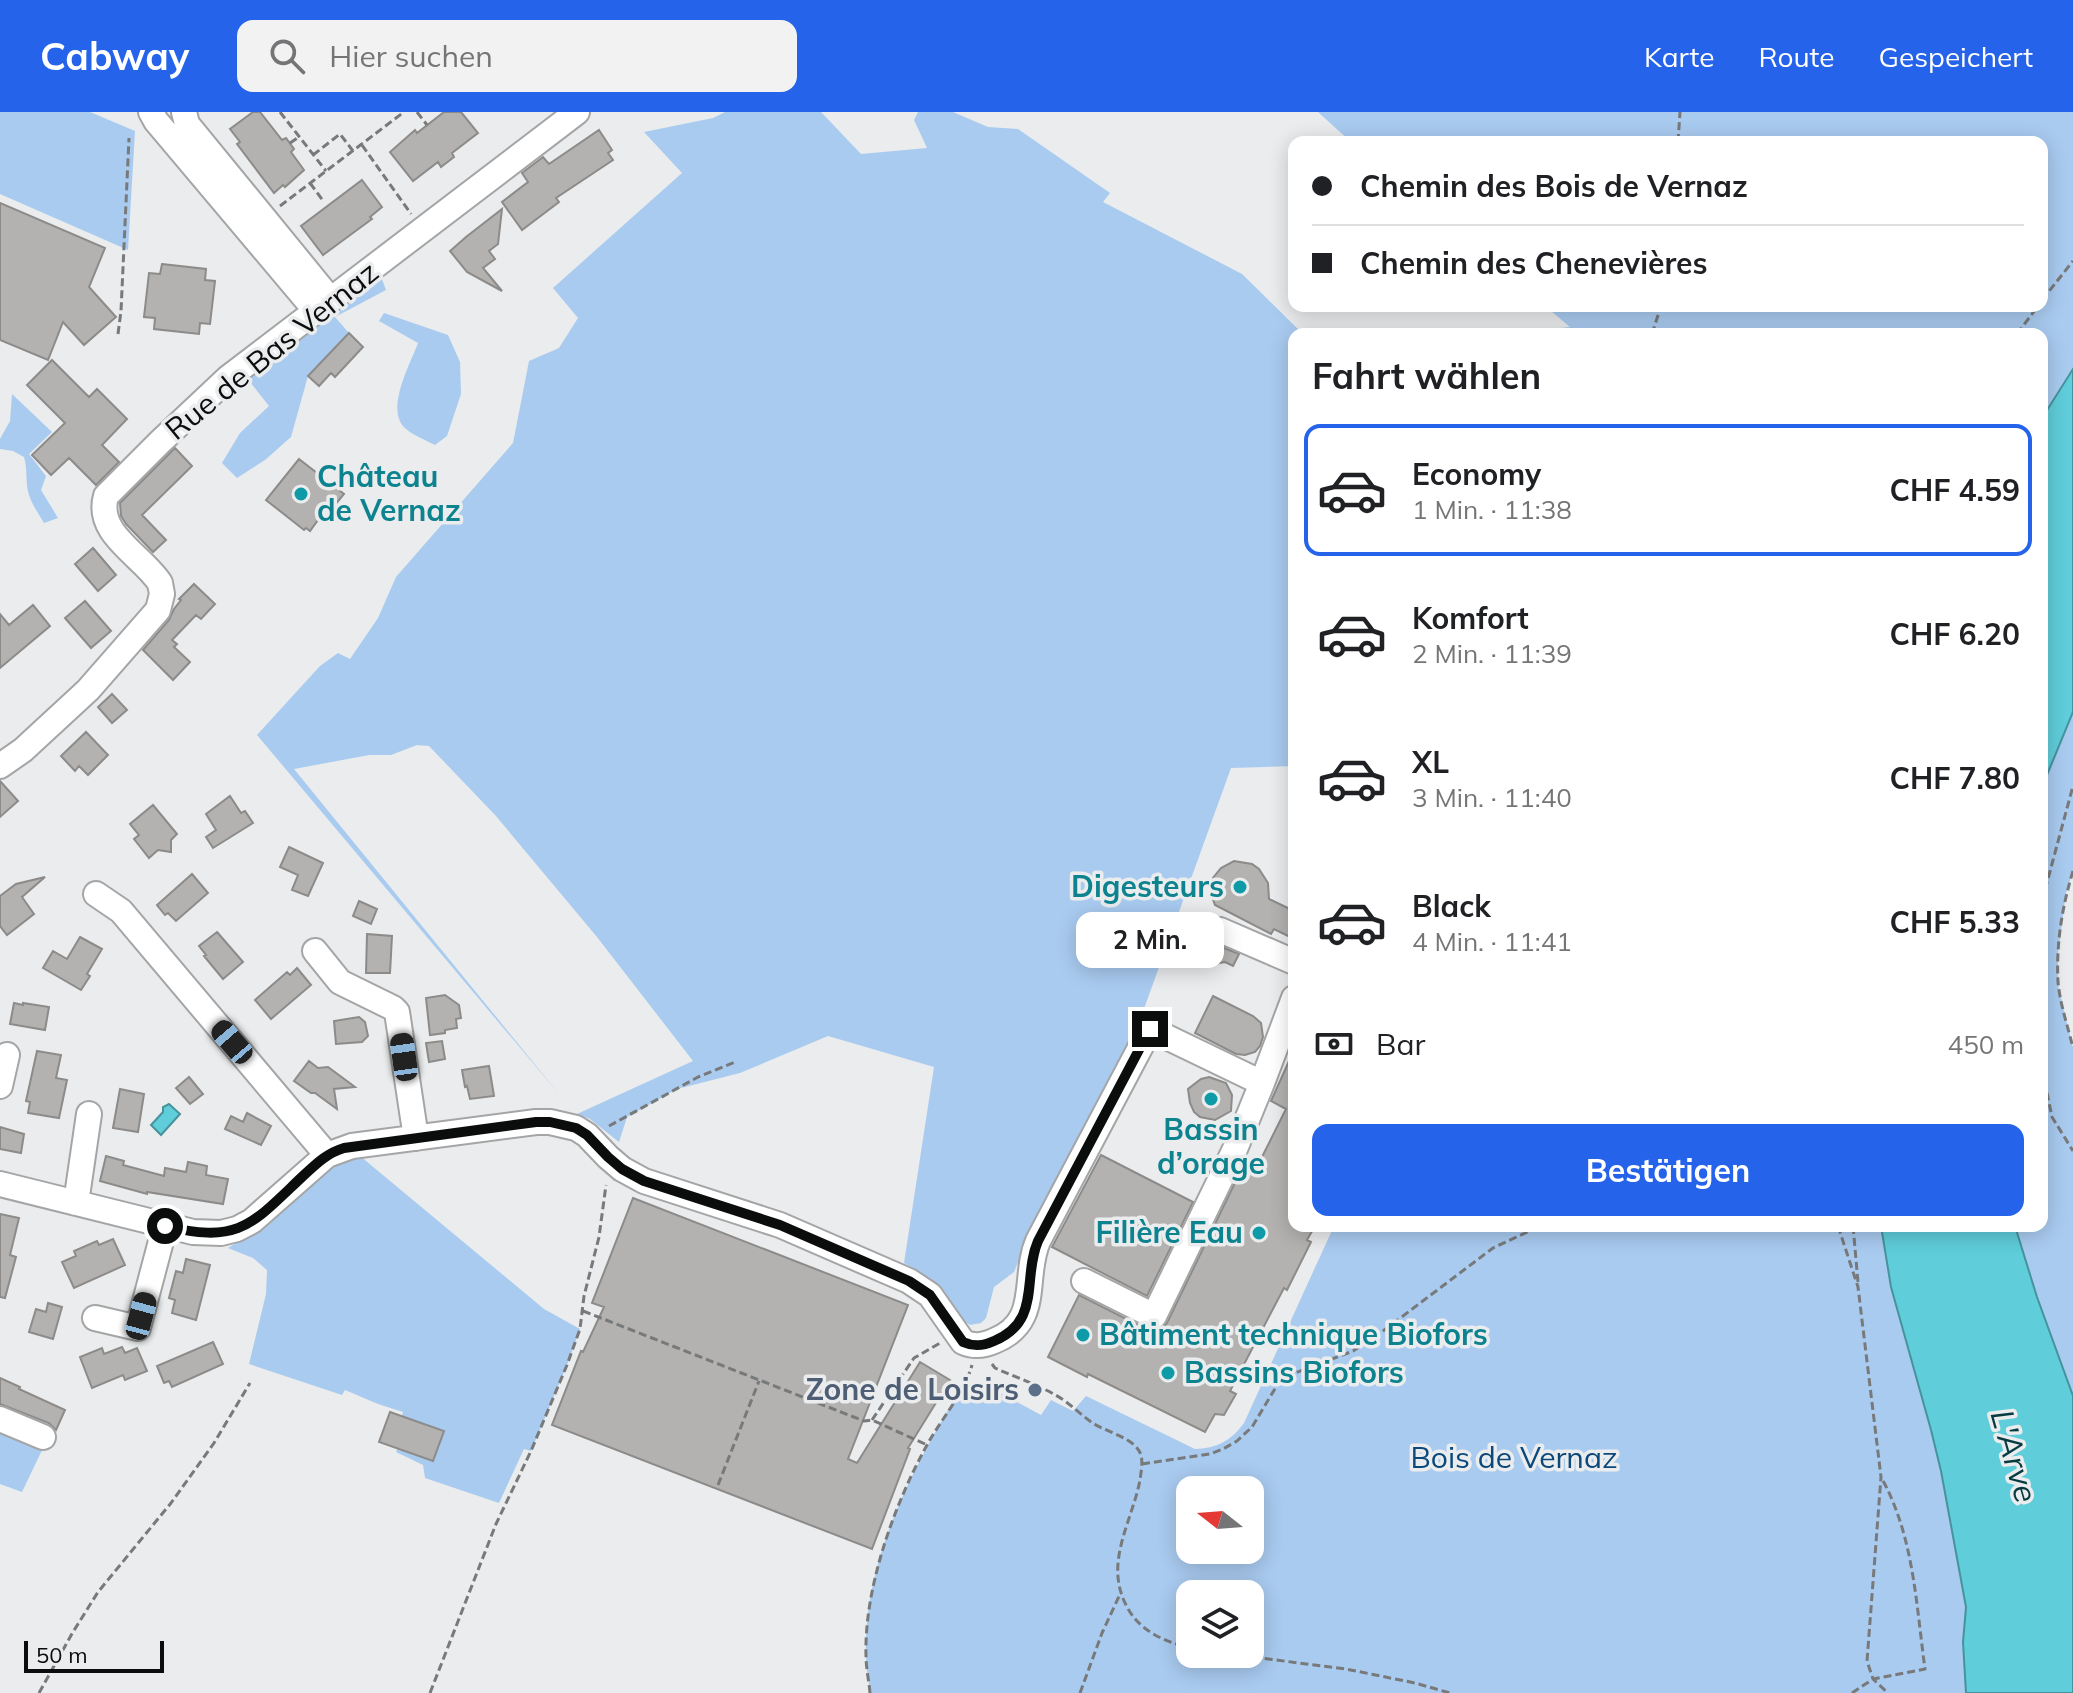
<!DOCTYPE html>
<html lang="de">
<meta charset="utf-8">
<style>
body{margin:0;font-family:Mulish,sans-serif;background:#f2f2f2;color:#202124;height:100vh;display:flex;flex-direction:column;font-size:30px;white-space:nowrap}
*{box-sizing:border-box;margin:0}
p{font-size:26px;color:#757577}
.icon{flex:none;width:44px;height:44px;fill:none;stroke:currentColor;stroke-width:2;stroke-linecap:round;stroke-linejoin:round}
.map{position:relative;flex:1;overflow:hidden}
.panel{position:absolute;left:1288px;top:216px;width:760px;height:904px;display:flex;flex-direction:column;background:#fff;border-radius:16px;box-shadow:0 4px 20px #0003}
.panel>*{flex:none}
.top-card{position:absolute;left:1288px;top:24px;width:760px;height:176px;border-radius:16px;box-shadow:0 4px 20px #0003;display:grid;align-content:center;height:176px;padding:0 24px;background:#fff}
.needle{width:52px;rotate:287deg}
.buttons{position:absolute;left:1176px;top:1364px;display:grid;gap:16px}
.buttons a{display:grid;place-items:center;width:88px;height:88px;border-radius:16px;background:#fff;box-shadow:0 4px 20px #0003;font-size:40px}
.scale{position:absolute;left:24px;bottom:20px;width:140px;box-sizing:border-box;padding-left:8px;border:4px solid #0b0c0c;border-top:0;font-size:22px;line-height:28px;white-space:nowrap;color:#0b0c0c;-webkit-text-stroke:6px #eaeced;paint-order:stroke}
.end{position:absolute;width:36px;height:36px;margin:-18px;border:10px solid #0b0c0c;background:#fff;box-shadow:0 0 0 4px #fff}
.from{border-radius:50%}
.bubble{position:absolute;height:56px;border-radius:16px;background:#fff;box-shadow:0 4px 20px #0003;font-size:26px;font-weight:700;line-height:56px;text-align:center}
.car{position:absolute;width:24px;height:48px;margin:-24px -12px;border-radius:10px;box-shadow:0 0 6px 2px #0007;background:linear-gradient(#222 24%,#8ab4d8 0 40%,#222 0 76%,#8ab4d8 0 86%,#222 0)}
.top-card b{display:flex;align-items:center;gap:28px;height:76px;font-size:30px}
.top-card b+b{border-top:2px solid #e0e0e0}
.top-card i{width:20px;height:20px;background:#202124}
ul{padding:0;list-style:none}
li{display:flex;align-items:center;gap:24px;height:132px;margin:0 16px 12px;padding:0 8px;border:4px solid transparent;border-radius:16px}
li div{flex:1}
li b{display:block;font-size:30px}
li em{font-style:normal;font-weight:700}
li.on{border-color:#2563eb}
li>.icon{width:72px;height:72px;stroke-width:1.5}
h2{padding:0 24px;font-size:36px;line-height:96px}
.pay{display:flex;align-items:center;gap:20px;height:88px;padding:0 24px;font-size:30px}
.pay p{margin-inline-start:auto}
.action{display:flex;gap:16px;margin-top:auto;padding:16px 24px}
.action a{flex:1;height:92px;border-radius:16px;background:#2563eb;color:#fff;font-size:32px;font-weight:700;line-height:92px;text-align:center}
header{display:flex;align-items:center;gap:48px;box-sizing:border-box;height:112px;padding:0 40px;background:#2563eb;color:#fff}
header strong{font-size:38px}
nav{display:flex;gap:44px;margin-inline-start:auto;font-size:28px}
.search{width:560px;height:72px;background:#f2f2f2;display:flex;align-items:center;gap:20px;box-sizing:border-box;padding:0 28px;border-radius:16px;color:#757577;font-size:30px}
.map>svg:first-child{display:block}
.green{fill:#a9cbf0;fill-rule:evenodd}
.water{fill:#5fcdda;stroke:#46939c;stroke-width:2}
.building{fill:#b3b2b0;stroke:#8c8b89;stroke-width:2}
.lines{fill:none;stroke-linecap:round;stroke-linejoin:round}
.minor-casing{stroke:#a4a5a6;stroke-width:28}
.path{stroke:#78797a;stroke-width:3;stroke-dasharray:8 4;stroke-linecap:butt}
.minor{stroke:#fff;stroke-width:24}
.route{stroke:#0b0c0c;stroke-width:10}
.culture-dot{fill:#0f9aa8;stroke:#eaeced;stroke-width:3}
.service-dot{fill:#5c6f8a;stroke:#eaeced;stroke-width:3}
.labels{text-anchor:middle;stroke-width:7;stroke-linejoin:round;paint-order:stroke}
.street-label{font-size:30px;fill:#0b0c0c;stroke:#eaeced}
.culture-label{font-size:30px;font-weight:bold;fill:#0d838f;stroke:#eaeced;text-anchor:start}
.service-label{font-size:30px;font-weight:bold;fill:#4e5e75;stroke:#eaeced;text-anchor:end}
.park-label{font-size:30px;fill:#0b487c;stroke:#eaeced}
.water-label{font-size:32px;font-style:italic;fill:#053b41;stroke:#eaeced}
</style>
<header>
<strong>Cabway</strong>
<div class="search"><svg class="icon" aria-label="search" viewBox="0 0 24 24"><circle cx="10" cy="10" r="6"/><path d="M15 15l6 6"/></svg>Hier suchen</div>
<nav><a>Karte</a><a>Route</a><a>Gespeichert</a></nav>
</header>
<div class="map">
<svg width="2073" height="1581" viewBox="0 0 2073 1581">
<rect width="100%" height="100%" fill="#eaeced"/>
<path class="green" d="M0,0H90L135,19L128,138L0,82Z
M725,0H821L861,42L927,36L914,8L918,0H953L988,15L1018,17L1110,81L1103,90L1242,162L1303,222H1294V654L1231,656L1141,905L1040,1097L1014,1160L994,1175L986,1206L981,1211L970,1213L964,1209C946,1186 930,1165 904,1151L934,955L828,924L740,961L677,977L627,1005L619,1030L590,1007L577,1002L693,949L597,825L496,704L429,634L417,633L391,643H369L294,657L559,982L257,623L320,554L338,541L350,547L378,506L396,465L513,331L529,249L559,236L578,206L553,176L682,61L644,20L713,6Z
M1318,0H2073V257L2042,306V222H1502L1570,215L1545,194H2042V30H1351Z
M380,162L386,178L335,205L349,221L308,264L291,325L265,348L237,366L222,351L240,321L269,294L246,265Z
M384,201L448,223L460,250L461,282L447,324L435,333C426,328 414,324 406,317C384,299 410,253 418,231L379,209Z
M12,282L52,320L29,342L46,364L41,378L58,406L44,411C37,399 28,387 27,373C26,363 27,355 24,345L13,339L0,337V327L10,309Z
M2073,600V759L2066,781L2058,841V873L2073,936V1284L2037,1185L2015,1114H2042V675Z
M360,1044L544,1197L580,1217L567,1253L531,1339L524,1337L499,1391L425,1366L423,1353L396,1340L398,1336L433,1349L443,1319L402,1304L403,1300L378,1292L345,1278L342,1283L249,1252L266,1182L267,1158L253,1146L228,1136L246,1125L288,1094L336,1050Z
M1334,1114H1881L1891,1175L1931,1318L1941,1359L1966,1495L1963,1530L1966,1581H870C869,1569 866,1556 866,1544C863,1446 914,1354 963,1273L984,1272L1041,1303L1051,1288L1073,1299L1086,1284L1195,1337C1216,1337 1232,1328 1244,1311ZM1190,1378H1250V1438H1190ZM1190,1482H1250V1542H1190Z
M0,1316L44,1334L22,1380L0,1372Z"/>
<path class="water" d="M2073,257V600L2042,675V306Z
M169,992L180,1002L161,1023L151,1013L163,1000V995Z
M1881,1114H2015L2037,1185L2073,1284V1581H1966L1963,1530L1966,1495L1941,1359L1931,1318L1891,1175Z"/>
<path class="building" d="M253,0H260L282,28L286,26L294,37L291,40L304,58L285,75L283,73L274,81L237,32L240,30L230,17Z
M444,0H461L478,21L452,41L454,45L441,55L438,50L413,69L390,40L415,18L417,21Z
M599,18L612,38L608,41L613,48L556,86L559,90L522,118L502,90L528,70L522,61L543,45L549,52Z
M362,68L382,95L370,105L372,107L323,143L301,114Z
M0,91L105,136L89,175L116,205L84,233L63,210L48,248L0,228Z
M502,97L498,132L489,139L495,147L483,156L502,179L467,160L450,139L466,125Z
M162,152L206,157L205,168L215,169L210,212L200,211L199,222L154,217L155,206L144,205L149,161L160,162Z
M349,221L363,235L335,265L331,261L319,274L308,264Z
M52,248L89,285L97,277L127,307L102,333L119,350L96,373L69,346L51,363L32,343L65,311L27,273Z
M175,336L192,354L142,403L166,428L153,440L126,412L121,404L120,391Z
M299,347L344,382L335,393L331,390L310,419L306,416L304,418L266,388Z
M93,436L116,463L98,479L75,452Z
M194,472L215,492L201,507L196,503L172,528L177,532L174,535L190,550L173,568L143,538L169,508L174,497L181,488L179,487Z
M85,489L111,519L91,536L65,506Z
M33,493L50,514L0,556V502L9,513Z
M112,582L127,598L112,611L98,595Z
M86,620L108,643L88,663L79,654L75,659L61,644Z
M0,669L18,689L0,705Z
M230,684L241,701L245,699L253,711L213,736L206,725L216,718L206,702Z
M153,693L177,722L171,728V740L158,738L149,746L134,727L139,723L130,712Z
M289,735L323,751L308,784L292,778L298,763L280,755Z
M1234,749L1252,752L1259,757L1268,771L1269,787L1294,799V827L1274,817L1271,822L1215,793L1211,782L1213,766L1221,756Z
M192,762L208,781L176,809L168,801L165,803L157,793Z
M45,765L22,785L34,802L7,823L0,814V784L16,772Z
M359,789L377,797L371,812L353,804Z
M217,820L243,850L223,867L204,844L206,843L199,834Z
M367,822L392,824L390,861H366Z
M80,825L102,837L87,862L90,864L81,878L43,856L53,839L67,847Z
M1208,826L1214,832L1239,842L1233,854L1225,850L1214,852L1195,840Z
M297,856L311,873L271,907L255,888L287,860L290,863Z
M445,883L459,893L461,906L456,907L457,916L445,918V921L430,923L426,886Z
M1213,884L1253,904L1261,911L1263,925L1260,934L1255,940L1245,943L1236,942L1195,921Z
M14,891L23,893V891L49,895L45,918L10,912Z
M359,905L365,910L368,924L362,930L336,932L334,909Z
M442,929L445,947L429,950L426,931Z
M1294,938V1114H1315L1307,1128L1311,1130L1287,1178L1284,1176L1230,1279L1236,1282L1224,1303L1215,1302L1205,1320L1088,1262L1087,1265L1048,1245L1079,1183L1148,1218L1156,1219L1162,1217L1167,1211L1246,1048L1258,1053L1286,997L1271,989Z
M37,939L61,943L56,966L67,968L59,1006L28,1001L30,990L26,989Z
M309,949L318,956L328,955L355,975L334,977L337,997L315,981H311L294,969Z
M489,954L494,984L470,987L467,974L465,975L462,958Z
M189,965L203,982L190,992L176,976Z
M1209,965L1226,971L1232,983L1231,999L1215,1008L1200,1005L1194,1000L1190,991L1188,977L1201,967Z
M120,977L144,982L138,1020L113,1016Z
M247,1001L271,1014L261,1033L225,1017L231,1004L243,1010Z
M0,1015L24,1022L21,1041L0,1037Z
M1101,1043L1193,1090L1147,1184L1052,1135Z
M106,1044L124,1049L123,1053L164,1064L165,1056L186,1060L188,1050L207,1054L206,1063L228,1067L223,1092L147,1080V1082L100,1069Z
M633,1086L908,1193L848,1347L857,1351L920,1250L950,1268L908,1336L910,1337L872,1437L552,1313L581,1239L583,1240L604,1195L592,1191Z
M0,1102L19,1106L10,1143L16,1145L5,1186L0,1185Z
M113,1127L125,1153L74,1176L62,1150L76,1144L74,1139L97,1129L99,1133Z
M186,1147L210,1153L196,1208L172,1201L175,1188L169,1186L176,1159L183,1161Z
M48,1191L62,1195L53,1227L29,1220L36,1197L46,1200Z
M213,1230L223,1252L172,1275L169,1269L164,1271L157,1254Z
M122,1235L125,1241L137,1236L147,1259L125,1268L123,1263L92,1276L80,1245L102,1236L104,1242Z
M0,1266L20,1275L19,1277L65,1298L56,1318L49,1311L0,1292Z
M390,1300L444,1319L433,1349L379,1330Z"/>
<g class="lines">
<defs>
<path id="minor" d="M151,0L156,9L316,199
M184,0L187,12L330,187
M0,654L23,638L88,578L158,498L162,482L160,471C142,443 95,422 106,384L161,329L228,266L577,0
M96,782L121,799L327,1043
M1220,818L1294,850
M315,839L340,870L393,896L397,900L416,1026
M1262,971L1294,886
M0,974L7,943
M0,1072L193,1120L221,1121L237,1117L252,1109L327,1043L352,1034L536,1010H550L576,1016L587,1023L608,1045L622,1057L644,1069L780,1113L909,1169L930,1183L963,1230C974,1235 983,1234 994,1229C1042,1210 1022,1166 1038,1129L1150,917L1262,971L1235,1037L1154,1204L1084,1169
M76,1091L89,1002
M95,1206L138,1216L165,1114
M0,1307L43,1325"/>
</defs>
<use href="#minor" class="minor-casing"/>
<path class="path" d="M280,0L326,59
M417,0L427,13
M1678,30L1680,0
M290,31L299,25
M362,33L411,102
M313,43L340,22L353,39
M310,71L324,90
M280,94L404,0
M2042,188L2073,149
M118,222L121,199L129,26
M1652,222L1661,194
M2017,222L2038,194
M2073,759C2062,795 2056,832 2058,870C2060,892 2068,915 2073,936
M2042,789L2073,674
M2042,957L2052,1005L2073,1039
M609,1014L698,965L735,950
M1838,1114L1858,1175L1881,1365L1867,1549L1873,1567L1888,1581
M1853,1114L1858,1170
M583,1199L864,1309L872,1308L925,1332
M992,1252L995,1256C1017,1266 1042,1274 1062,1287C1074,1295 1084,1306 1096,1313C1110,1321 1136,1327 1141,1343C1143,1351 1141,1360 1140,1368C1132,1410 1104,1450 1126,1493C1139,1519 1163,1529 1190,1536
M872,1308L914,1246L940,1231
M1142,1352L1210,1342L1223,1337L1237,1329L1252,1315L1279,1270L1295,1261L1353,1239L1383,1219L1493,1136L1540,1114
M718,1373L759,1269
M1229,1542L1346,1557L1415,1571L1450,1581
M39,1581L73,1520L98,1480L171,1391L214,1331L250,1271
M430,1581L496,1412L531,1339L567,1253L580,1217L584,1184L599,1125L606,1073
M870,1581C869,1569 866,1556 866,1544C864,1476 894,1393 927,1333C941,1307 964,1282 972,1253
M1080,1581L1102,1521L1121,1480
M1852,1581L1873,1567L1925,1557C1916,1492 1914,1424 1881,1365"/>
<use href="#minor" class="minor"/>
</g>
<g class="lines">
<path class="route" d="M165,1114C240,1132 251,1113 303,1064C316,1052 327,1041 344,1036L536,1010H550L576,1016L587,1023L608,1045L622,1057L644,1069L780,1113L909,1169L930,1183L963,1230C974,1235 983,1234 994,1229C1042,1209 1022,1166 1038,1129L1150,917"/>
</g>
<g class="culture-dot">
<circle cx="301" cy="382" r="8"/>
<circle cx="1240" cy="775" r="8"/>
<circle cx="1211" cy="987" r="8"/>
<circle cx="1259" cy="1121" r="8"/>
<circle cx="1083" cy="1223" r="8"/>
<circle cx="1168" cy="1261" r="8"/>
</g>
<circle class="service-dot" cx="1035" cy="1278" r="8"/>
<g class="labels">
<g class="street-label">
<text transform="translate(272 239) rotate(-39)" y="10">Rue de Bas Vernaz</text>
</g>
<g class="culture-label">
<text x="317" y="375">Château<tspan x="317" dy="34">de Vernaz</tspan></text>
<text x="1224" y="785" text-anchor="end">Digesteurs</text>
<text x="1211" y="1028" text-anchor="middle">Bassin<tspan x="1211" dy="34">d’orage</tspan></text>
<text x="1243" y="1131" text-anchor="end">Filière Eau</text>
<text x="1099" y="1233">Bâtiment technique Biofors</text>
<text x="1184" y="1271">Bassins Biofors</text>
</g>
<g class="service-label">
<text x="1019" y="1288">Zone de Loisirs</text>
</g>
<g class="park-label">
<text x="1514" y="1356">Bois de Vernaz</text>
</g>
<g class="water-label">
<text transform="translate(2014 1344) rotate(74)" y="11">L'Arve</text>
</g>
</g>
</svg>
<div class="buttons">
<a><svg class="needle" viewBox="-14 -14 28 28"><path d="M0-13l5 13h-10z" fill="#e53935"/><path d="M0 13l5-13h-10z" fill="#757577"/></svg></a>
<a><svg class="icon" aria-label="layers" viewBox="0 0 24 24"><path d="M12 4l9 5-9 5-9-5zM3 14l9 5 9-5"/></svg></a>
</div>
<div class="scale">50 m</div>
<i class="end from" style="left:165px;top:1114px"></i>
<i class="end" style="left:1150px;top:917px"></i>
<div class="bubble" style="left:1076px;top:800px;width:148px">2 Min.</div>
<i class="car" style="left:232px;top:930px;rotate:319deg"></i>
<i class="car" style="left:404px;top:945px;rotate:352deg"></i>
<i class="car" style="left:141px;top:1204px;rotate:15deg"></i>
<div class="top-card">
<b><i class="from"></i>Chemin des Bois de Vernaz</b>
<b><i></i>Chemin des Chenevières</b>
</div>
<section class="panel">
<h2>Fahrt wählen</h2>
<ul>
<li class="on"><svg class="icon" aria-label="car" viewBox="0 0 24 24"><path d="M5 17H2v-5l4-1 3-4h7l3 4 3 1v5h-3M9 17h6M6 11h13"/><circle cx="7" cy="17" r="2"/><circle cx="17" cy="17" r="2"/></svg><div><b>Economy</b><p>1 Min. · 11:38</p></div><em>CHF 4.59</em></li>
<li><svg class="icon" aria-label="car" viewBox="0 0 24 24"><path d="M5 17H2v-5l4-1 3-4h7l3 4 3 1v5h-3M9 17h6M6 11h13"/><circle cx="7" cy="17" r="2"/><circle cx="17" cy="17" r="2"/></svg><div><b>Komfort</b><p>2 Min. · 11:39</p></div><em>CHF 6.20</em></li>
<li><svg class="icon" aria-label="car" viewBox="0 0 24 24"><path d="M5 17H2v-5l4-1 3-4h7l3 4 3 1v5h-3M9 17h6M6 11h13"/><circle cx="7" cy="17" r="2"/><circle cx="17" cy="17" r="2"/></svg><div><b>XL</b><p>3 Min. · 11:40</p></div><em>CHF 7.80</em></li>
<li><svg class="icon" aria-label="car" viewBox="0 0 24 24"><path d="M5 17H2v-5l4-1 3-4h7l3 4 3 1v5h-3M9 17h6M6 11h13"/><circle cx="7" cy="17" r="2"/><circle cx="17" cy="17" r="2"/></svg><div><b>Black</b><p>4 Min. · 11:41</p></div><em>CHF 5.33</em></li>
</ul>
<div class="pay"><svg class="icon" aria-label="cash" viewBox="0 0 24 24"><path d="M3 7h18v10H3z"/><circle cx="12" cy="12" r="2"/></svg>Bar<p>450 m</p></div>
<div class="action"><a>Bestätigen</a></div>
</section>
</div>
